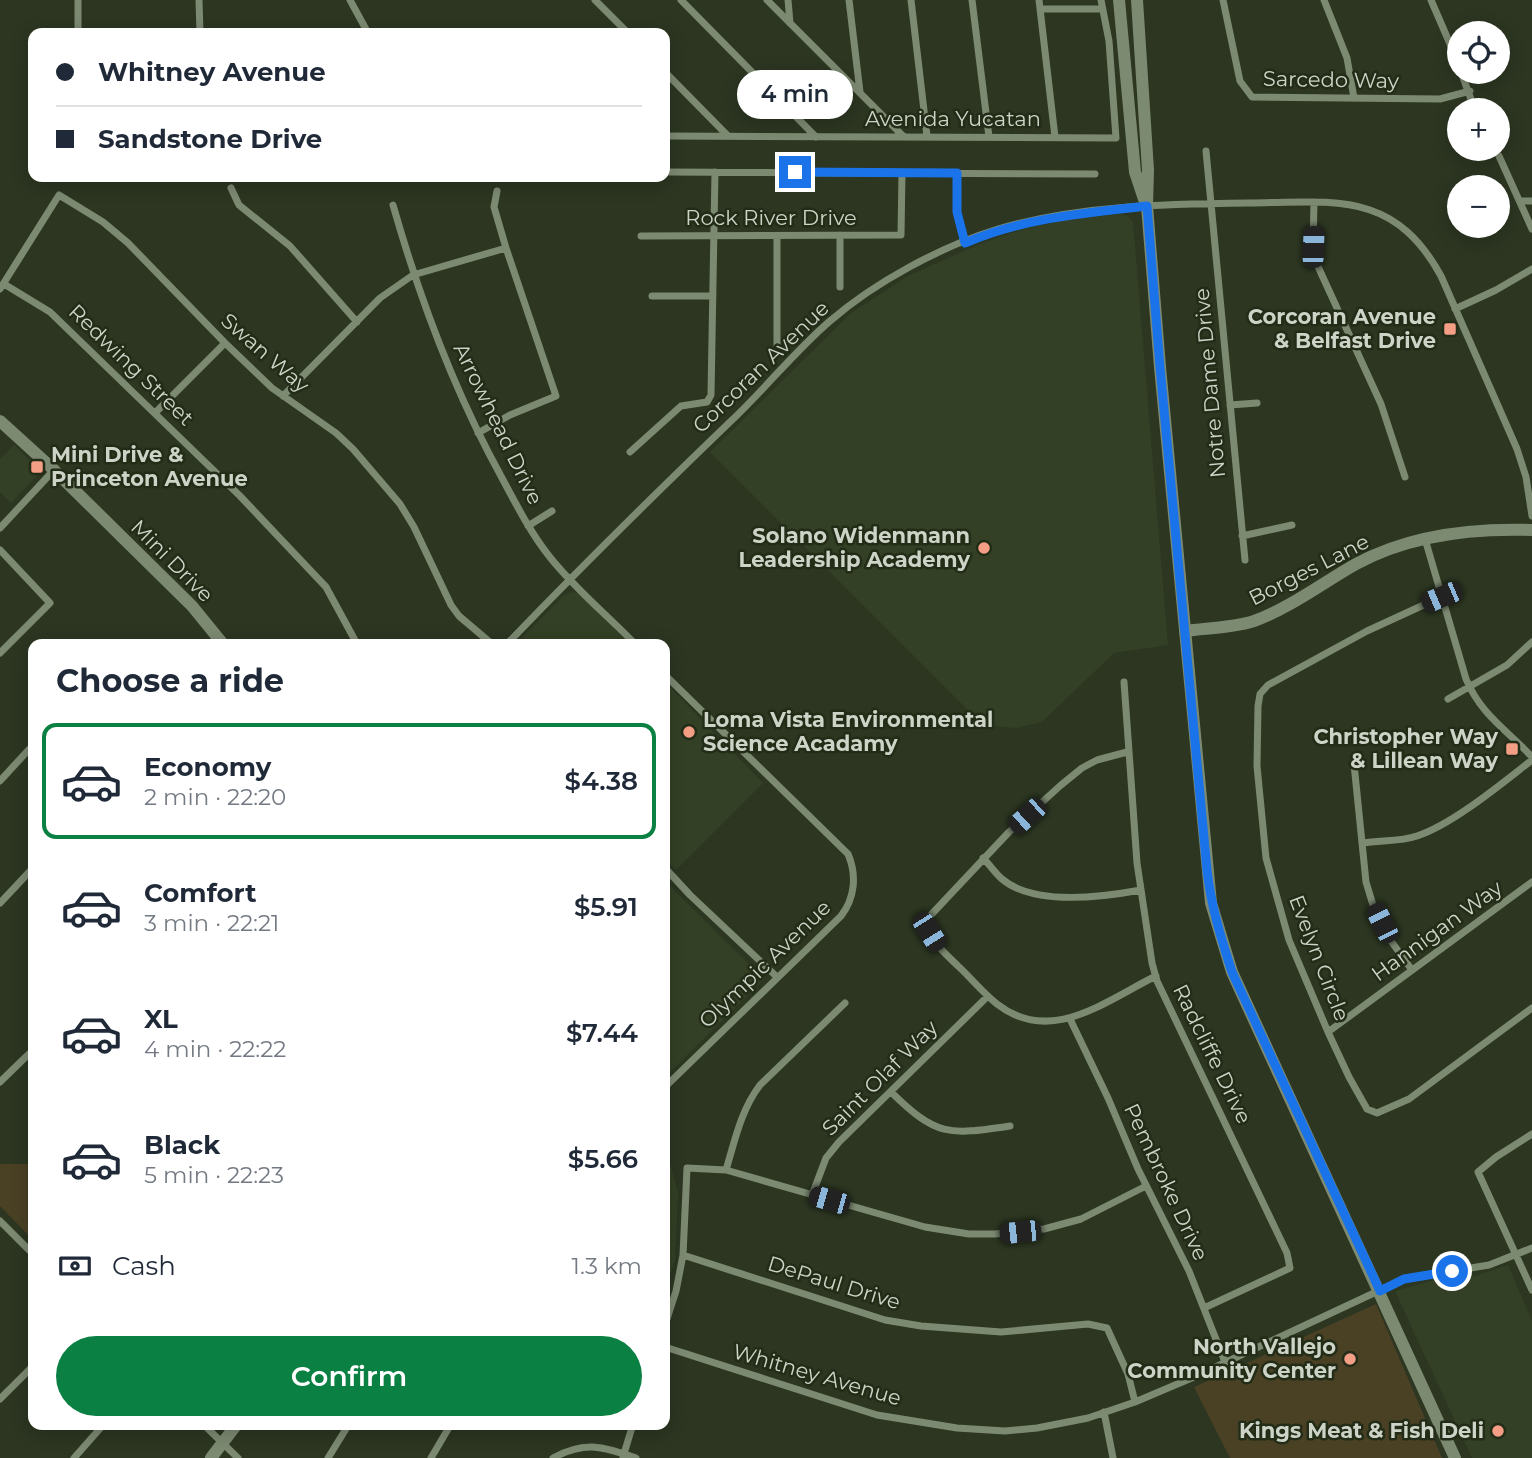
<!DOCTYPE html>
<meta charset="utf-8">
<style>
body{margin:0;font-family:Montserrat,sans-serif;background:#f6f6f7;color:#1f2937;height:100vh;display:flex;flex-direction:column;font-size:26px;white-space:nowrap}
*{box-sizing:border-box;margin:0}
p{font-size:23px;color:#747a83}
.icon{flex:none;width:38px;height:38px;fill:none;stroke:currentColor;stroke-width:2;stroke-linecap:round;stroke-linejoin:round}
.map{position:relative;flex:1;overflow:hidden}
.drawer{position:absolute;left:28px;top:639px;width:642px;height:791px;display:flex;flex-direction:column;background:#fff;border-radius:14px;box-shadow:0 4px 18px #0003}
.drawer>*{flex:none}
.guide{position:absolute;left:28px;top:28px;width:642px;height:154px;border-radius:14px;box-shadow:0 4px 18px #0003;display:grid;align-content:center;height:154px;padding:0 28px;background:#fff}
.buttons{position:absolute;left:1447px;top:21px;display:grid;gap:14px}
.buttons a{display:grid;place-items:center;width:63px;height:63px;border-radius:50%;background:#fff;box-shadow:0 4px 18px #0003;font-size:35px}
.end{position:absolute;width:32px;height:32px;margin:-16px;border:9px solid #1a73e8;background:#fff;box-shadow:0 0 0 4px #fff}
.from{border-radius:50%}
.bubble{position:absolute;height:49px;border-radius:24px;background:#fff;box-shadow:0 4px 18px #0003;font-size:23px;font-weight:600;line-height:49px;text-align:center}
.car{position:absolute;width:21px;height:42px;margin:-21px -10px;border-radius:9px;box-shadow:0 0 5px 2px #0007;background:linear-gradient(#222 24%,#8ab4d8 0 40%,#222 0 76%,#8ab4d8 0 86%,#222 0)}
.guide b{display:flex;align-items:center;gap:24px;height:66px;font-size:26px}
.guide b+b{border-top:2px solid #e0e1e3}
.guide i{width:18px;height:18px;background:#1f2937}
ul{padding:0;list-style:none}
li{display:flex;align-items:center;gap:21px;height:116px;margin:0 14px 10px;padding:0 14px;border:4px solid transparent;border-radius:14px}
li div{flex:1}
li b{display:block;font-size:26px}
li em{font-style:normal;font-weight:600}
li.current{border-color:#0b8043}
li>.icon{width:63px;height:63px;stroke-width:1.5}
h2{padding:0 28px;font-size:32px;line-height:84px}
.pay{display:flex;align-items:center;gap:18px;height:77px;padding:0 28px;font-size:26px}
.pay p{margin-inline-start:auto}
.cta{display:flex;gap:14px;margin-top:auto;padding:14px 28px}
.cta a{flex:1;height:80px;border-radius:42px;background:#0b8043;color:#fff;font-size:28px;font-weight:600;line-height:80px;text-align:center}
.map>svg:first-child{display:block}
.built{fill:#334025}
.green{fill:#4a4125}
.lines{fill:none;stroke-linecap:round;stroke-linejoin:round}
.minor{stroke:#7d8a72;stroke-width:7}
.tertiary{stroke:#7d8a72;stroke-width:12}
.secondary{stroke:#7d8a72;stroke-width:12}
.route{stroke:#1a73e8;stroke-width:9}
.poi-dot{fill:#f49e86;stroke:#222c17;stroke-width:2.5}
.labels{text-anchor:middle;stroke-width:5;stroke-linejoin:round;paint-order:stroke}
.street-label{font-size:21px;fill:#cdd4c7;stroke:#222c17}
.poi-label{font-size:21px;font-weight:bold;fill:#cdd4c7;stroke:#222c17;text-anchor:end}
</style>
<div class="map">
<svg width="1532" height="1458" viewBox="0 0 1532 1458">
<rect width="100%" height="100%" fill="#2c3621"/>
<path class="built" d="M1121,214L1128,216L1133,222L1168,645L1114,653L1042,722L1016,728L994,726L974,716L710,452L851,313L908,276L982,243L1024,229L1071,219Z
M14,445L41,472L11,503L0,492V459Z
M572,592L579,593L629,644H516L564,595Z
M665,682L763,783L676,870L665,859Z
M665,881L764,979L665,1077Z
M665,1145L678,1192L675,1260L665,1289Z
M1508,1265L1532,1321V1458H1472L1395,1291L1434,1280L1467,1279Z"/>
<path class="green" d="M0,1164H33V1240L0,1206Z
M1376,1304L1442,1458H1230L1194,1387Z"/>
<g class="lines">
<path class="minor" d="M199,0L200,33
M350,0L368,33
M595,0L628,33
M681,0L816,137
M767,0L903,136
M788,0L790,23
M849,0L860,92
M911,0L927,136
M972,0L989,137
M1039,0L1055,137
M1223,0L1240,81L1252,97L1440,99L1470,91
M1324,0L1347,58L1354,98
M1431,0L1460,67
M1040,9H1102
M78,33V0
M665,72L728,136
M1461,72L1475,110
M665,136L1116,138L1109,41L1101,0
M1206,151L1245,560
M1499,156L1532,229
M665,172L1095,174
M957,173V212L965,243
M231,188L239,205L290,246L357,322
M1521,201H1532
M1314,202L1313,247L1315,260L1381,404L1405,477
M393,205C420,300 454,391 502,478C516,504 530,532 549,556C574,588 607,615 635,644
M641,236L901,235L902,173
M4,284L50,312L240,496L326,587L357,644
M840,287V235
M0,289L59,195L103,222L128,243L225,343L272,388L336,433L353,449L400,504L414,527L451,605L459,616L492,644
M652,296H713
M1455,309L1496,290L1532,269
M777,345V236
M283,396L380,298L413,275L506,248
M1230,405L1257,403
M156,412L225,343
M478,433L510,415L556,396L506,248L494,207L497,191
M630,452L681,406L707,402L711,395L715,172
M528,526L552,511
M0,528L54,470
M1242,536L1292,525
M1425,539L1466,679C1481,715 1507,730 1532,757
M0,550L50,603L0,653
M1441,597L1367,631L1268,685L1260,694L1258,706L1257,766L1266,858L1289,940L1328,1032L1349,1077L1367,1109L1377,1113L1409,1099L1532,1008
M507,644C580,568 655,494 731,421C765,389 795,351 830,321C875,282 942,246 998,229C1079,205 1167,204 1250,203C1334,202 1394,190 1441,276L1517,449L1526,477L1532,516
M665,675L848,854C857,875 855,898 841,916L665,1087
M1124,682L1137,863L1152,963L1157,981L1287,1253L1290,1268L1204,1308
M1448,699L1507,665L1532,642
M1127,752L1097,760L1082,768L1061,785L1009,832L928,918C925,938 945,953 958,966C971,978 983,993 997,1004C1051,1046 1105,1001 1156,976
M1354,764L1366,882L1373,905L1391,941L1412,970
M0,781L33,745
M1363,843C1380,840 1400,842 1417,836C1453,824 1501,784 1532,760
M983,858C990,865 995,873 1002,879C1034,906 1103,897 1141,890
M665,868L690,895L777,977
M0,903L33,868
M1070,1019L1108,1098L1138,1169L1189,1271L1225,1362
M1328,1032L1532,882
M0,1082L33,1050
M891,1092C937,1137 948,1135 1010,1126
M1532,1134L1496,1157L1478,1172L1532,1290
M726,1170C735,1140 741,1110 760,1085L845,1003
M812,1195L826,1158L839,1142L988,996
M0,1221L33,1254
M683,1255L885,1320L921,1326L1001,1332L1088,1324L1107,1328L1128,1374L1135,1402
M665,1325L676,1291L683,1255L687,1168L726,1170L925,1227L969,1234H995L1044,1229L1081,1219L1146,1186
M665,1347L877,1415L957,1428L1005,1431L1037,1428L1088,1418L1135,1402L1194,1377L1404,1279L1489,1265L1532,1248
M0,1399L33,1366
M1104,1412L1113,1458
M203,1424L238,1458
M623,1457L633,1424
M74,1458L104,1424
M328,1458L349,1424
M431,1458L451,1424
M553,1458C586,1440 603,1447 636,1458"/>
<path class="tertiary" d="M0,421L54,470L192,606L223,644
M1185,631C1207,628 1232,628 1254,621C1288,609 1324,582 1356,564C1409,535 1472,528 1532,530
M211,1458L237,1424"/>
<path class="secondary" d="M1119,0L1135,172L1144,199
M1137,0L1148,170L1147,206L1160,367L1211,903L1232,972L1455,1458"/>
</g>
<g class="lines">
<path class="route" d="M795,172L957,173V212L965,243C1023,218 1084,213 1147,206L1160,367L1207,870C1211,906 1221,938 1232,972L1380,1291L1404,1279L1452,1271"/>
</g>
<g class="poi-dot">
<rect x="1443" y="322" width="14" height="14" rx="3.5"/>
<rect x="30" y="460" width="14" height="14" rx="3.5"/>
<circle cx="984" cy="548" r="7"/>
<circle cx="689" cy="732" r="7"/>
<rect x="1505" y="742" width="14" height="14" rx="3.5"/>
<circle cx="1350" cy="1359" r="7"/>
<circle cx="1498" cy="1431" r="7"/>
</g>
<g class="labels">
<g class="street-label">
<text transform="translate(1331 80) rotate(1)" y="7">Sarcedo Way</text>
<text x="953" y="126">Avenida Yucatan</text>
<text x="771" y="225">Rock River Drive</text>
<text transform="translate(265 353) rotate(41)" y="7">Swan Way</text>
<text transform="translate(131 365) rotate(44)" y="7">Redwing Street</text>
<text transform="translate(761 367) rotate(-44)" y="7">Corcoran Avenue</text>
<text transform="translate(1210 383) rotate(-95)" y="7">Notre Dame Drive</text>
<text transform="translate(498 424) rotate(64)" y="7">Arrowhead Drive</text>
<text transform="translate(172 561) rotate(45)" y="7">Mini Drive</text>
<text transform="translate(1309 570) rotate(-27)" y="7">Borges Lane</text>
<text transform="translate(1437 931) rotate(-36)" y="7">Hannigan Way</text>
<text transform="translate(1319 958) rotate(69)" y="7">Evelyn Circle</text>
<text transform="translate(765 964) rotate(-44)" y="7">Olympic Avenue</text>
<text transform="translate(1212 1054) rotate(64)" y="7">Radcliffe Drive</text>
<text transform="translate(880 1078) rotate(-45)" y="7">Saint Olaf Way</text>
<text transform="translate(1166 1182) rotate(65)" y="7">Pembroke Drive</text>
<text transform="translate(834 1283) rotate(17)" y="7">DePaul Drive</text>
<text transform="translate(817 1375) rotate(16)" y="7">Whitney Avenue</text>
</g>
<g class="poi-label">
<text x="1436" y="324">Corcoran Avenue<tspan x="1436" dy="24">&amp; Belfast Drive</tspan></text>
<text x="51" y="462" text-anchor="start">Mini Drive &amp;<tspan x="51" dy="24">Princeton Avenue</tspan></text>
<text x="970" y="543">Solano Widenmann<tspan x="970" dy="24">Leadership Academy</tspan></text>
<text x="703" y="727" text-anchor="start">Loma Vista Environmental<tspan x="703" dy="24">Science Acadamy</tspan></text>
<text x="1498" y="744">Christopher Way<tspan x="1498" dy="24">&amp; Lillean Way</tspan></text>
<text x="1336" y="1354">North Vallejo<tspan x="1336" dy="24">Community Center</tspan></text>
<text x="1484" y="1438">Kings Meat &amp; Fish Deli</text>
</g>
</g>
</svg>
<div class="buttons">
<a><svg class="icon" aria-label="locate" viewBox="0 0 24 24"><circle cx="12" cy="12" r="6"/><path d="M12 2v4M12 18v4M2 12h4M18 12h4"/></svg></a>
<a>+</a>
<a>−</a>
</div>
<i class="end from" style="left:1452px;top:1271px"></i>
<i class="end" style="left:795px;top:172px"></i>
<div class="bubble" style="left:737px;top:70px;width:116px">4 min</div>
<i class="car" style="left:1313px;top:247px;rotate:2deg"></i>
<i class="car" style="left:1441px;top:597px;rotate:247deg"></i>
<i class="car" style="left:1027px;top:816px;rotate:228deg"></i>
<i class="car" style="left:1382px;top:923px;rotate:333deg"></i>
<i class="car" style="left:929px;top:932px;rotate:148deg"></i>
<i class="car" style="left:829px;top:1200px;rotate:286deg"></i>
<i class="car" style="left:1020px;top:1232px;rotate:264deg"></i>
<div class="guide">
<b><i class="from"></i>Whitney Avenue</b>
<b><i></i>Sandstone Drive</b>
</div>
<section class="drawer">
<h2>Choose a ride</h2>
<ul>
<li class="current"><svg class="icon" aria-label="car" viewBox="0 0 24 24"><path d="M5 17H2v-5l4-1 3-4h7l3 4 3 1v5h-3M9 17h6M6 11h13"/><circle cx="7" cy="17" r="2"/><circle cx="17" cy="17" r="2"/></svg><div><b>Economy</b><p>2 min · 22:20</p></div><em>$4.38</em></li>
<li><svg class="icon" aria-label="car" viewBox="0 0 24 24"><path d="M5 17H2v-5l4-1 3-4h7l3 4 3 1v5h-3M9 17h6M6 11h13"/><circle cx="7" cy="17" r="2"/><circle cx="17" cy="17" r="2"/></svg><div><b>Comfort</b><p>3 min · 22:21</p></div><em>$5.91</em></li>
<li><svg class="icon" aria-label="car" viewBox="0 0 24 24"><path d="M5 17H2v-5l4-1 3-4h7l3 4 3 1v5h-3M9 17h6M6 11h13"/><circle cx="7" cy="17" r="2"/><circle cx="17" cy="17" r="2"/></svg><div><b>XL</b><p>4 min · 22:22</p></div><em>$7.44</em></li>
<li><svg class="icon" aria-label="car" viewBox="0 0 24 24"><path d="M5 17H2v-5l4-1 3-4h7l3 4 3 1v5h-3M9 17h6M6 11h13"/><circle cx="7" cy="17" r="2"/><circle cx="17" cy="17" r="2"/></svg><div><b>Black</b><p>5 min · 22:23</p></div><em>$5.66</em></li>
</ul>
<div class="pay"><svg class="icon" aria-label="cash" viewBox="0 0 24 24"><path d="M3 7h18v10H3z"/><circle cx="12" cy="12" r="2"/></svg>Cash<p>1.3 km</p></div>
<div class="cta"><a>Confirm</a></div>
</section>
</div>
